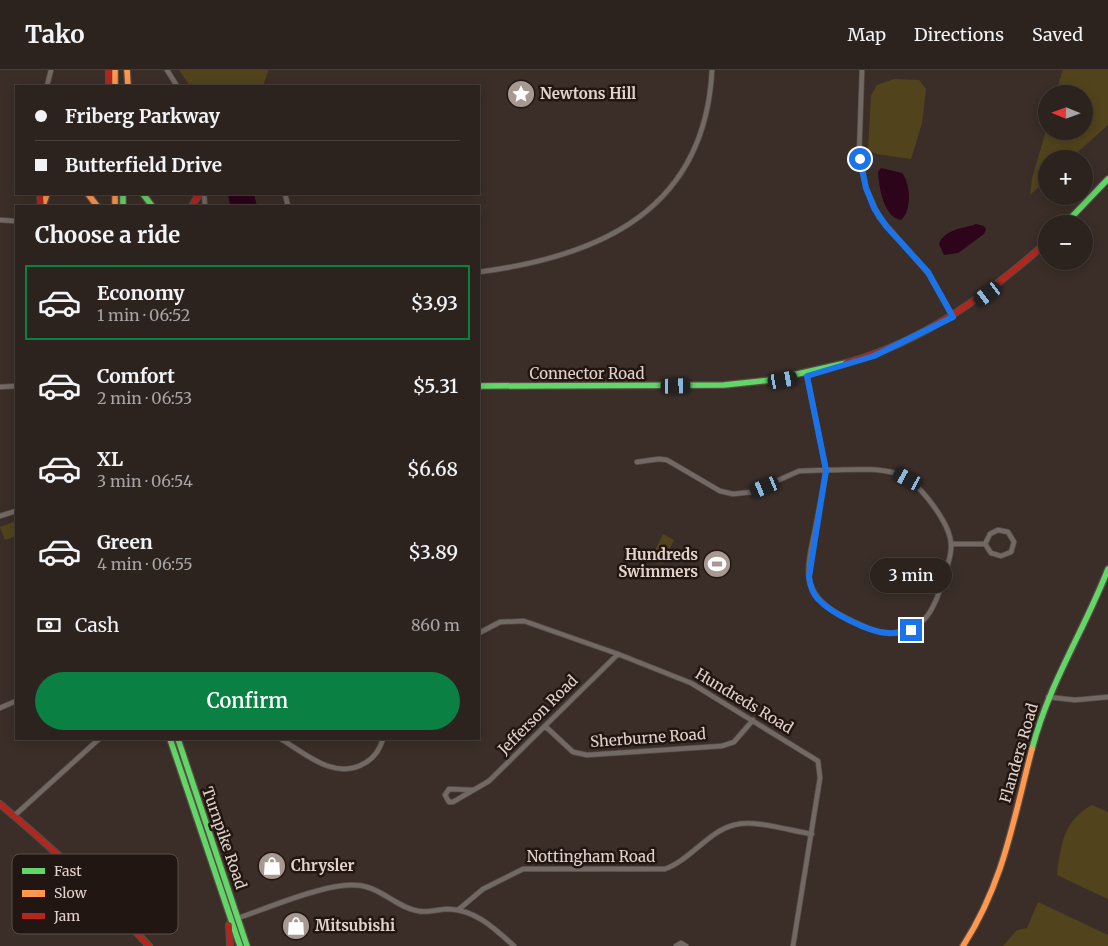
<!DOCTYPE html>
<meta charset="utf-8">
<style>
body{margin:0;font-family:Merriweather,serif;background:#382f2b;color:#f1f3f6;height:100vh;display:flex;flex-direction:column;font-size:19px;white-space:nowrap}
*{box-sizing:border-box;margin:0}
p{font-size:16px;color:#a6a4a4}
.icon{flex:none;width:28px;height:28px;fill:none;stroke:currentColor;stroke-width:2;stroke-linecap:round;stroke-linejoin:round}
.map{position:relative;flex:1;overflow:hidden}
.side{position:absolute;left:15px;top:135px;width:465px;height:535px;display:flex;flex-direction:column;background:#2c221e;border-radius:0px;box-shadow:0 2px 12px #0003,0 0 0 1px #483f3c}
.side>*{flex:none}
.hud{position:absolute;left:15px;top:15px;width:465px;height:110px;border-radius:0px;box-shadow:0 2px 12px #0003,0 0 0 1px #483f3c;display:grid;align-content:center;height:110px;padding:0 20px;background:#2c221e}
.needle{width:32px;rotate:271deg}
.tools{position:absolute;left:1038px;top:15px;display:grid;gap:10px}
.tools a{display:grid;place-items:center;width:55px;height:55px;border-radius:50%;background:#2c221e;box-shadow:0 2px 12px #0003,0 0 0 1px #483f3c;font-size:25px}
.end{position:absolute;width:22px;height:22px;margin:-11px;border:6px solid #1a73e8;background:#fff;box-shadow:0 0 0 2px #fff}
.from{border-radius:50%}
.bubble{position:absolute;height:35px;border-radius:18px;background:#2c221e;box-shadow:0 2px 12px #0003,0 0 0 1px #483f3c;font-size:16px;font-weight:600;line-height:35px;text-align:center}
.car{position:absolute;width:15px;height:30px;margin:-15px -8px;border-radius:6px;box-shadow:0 0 4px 1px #0007;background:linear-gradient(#222 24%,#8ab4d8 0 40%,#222 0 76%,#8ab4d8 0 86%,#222 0)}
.hud b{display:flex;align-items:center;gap:18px;height:48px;font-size:19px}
.hud b+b{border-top:1px solid #483f3c}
.hud i{width:12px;height:12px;background:#f1f3f6}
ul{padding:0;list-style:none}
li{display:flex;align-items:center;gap:15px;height:75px;margin:0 10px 8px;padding:0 10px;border:2px solid transparent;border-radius:0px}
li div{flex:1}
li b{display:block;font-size:19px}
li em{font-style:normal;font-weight:600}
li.active{border-color:#0b8043}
li>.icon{width:45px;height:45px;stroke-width:1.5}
h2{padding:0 20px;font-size:22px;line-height:60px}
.pay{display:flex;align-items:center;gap:12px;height:55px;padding:0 20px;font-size:19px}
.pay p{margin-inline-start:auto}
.button{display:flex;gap:10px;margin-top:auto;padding:10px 20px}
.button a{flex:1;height:58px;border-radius:30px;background:#0b8043;color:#fff;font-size:20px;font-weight:600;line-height:58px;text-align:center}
header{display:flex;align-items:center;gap:30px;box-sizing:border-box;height:70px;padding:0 25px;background:#2c221e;border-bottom:1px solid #483f3c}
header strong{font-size:24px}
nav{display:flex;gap:28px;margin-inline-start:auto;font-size:18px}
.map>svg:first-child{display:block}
.green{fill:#51441c}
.water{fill:#2d041a}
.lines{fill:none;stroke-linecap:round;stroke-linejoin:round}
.street-casing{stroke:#574b46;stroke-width:6}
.fast-casing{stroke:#574b46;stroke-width:8}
.slow-casing{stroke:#574b46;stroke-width:8}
.jam-casing{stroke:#574b46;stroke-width:8}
.street{stroke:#726864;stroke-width:4.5}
.fast{stroke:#63d668;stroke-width:5.5}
.slow{stroke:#ff974d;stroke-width:5.5}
.jam{stroke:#b3261e;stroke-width:5.5}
.route{stroke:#1a73e8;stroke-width:6}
.labels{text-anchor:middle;stroke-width:5;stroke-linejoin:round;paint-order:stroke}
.poi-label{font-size:15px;font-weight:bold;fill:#e2d1cb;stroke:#211611;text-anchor:start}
.street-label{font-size:15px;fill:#e2d1cb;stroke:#211611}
.key{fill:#211611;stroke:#5b4e49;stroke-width:1}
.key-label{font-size:14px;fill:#e2d1cb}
</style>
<header>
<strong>Tako</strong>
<nav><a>Map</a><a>Directions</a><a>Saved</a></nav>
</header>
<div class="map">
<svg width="1108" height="876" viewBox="0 0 1108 876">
<rect width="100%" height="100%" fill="#3b2e28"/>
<path class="green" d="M179,0H268V1L263,16H190Z
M1063,0H1108V55L1070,89H1046V110L1030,125L1032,108L1046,61H1084V24H1055Z
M894,9L919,10L926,19L922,53L911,89L877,84L868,80L871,26L877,15Z
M16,451V466L5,470L0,457Z
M663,464L674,470L662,494L651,489Z
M1092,735L1108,742V829L1057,805C1061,775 1063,751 1092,735Z
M1038,832L1108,865V876H1003L1017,860L1027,858Z"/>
<path class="water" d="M881,98L902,103C911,114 912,140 901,150C883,147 879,116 878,102Z
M228,124H254L257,136H230Z
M976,154L984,156L986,159L984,164L958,183L944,185L939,174C945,159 962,159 976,154Z"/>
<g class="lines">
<defs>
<path id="street" d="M167,0L177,16
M862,0L859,87L866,118L879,147L928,203L953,247
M47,16L51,0
M204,124L205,136
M285,124L288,136
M0,150L15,151
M479,202C602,186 705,139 712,0
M0,317L16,316
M637,392L659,389L667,390L720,421L733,424L752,422L799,401L826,400C823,420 819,440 815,460C812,475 807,493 809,508C812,528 829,540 846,548C859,554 874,563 889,563C926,565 937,533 945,503C948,494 952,484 951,474C950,453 918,410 898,404C876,397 849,400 826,400L807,306
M0,446L16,441
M951,474H985L991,483L1001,486L1011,482L1014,472L1008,462L998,460L990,464L985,474
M479,563L500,552L524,551L618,584L691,613L818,691L820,708L793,876
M1048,627L1075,630L1108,627
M0,638L16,631
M545,656L573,682L587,685L722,676L734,672L753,650
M281,669C306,684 335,711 365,693C374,688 380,679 383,669
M473,720L449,719L445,725L449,732H453L489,711L618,584
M14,746L99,669
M458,840L483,819L523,799H665C690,790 709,761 734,755C753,749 791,761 812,764
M238,848C269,838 337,807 367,817C385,822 399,838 418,841C428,843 439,839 449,839C476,840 495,859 514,876
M676,876L681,873L686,876"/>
<path id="fast" d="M123,124V136
M143,124L152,136
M1065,154L1108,109
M479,316L724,315L771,310L846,293
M170,669L240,876
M178,669L247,876
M1032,679C1049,613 1084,561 1108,499"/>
<path id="slow" d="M115,0V16
M127,0L128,16
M88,124L97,136
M115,124V136
M43,136L47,124
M963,876C1004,812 1013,751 1032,679"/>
<path id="jam" d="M109,0V16
M40,124L41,136
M192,136L199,124
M846,293C923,272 987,225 1046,173
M0,734C55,780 101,823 149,876
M229,855L230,876"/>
</defs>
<use href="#street" class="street-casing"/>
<use href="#fast" class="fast-casing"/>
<use href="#slow" class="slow-casing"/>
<use href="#jam" class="jam-casing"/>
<use href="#street" class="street"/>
<use href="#fast" class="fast"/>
<use href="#slow" class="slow"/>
<use href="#jam" class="jam"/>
</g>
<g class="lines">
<path class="route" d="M860,89L866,118L874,138L886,156L928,202L953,247L874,286L807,306L826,400L809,507C810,515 812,523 818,529C831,543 868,562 888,563C895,564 903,561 911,560"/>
</g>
<defs>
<symbol id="sight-disc" viewBox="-11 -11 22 22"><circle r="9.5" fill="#a89892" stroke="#211611"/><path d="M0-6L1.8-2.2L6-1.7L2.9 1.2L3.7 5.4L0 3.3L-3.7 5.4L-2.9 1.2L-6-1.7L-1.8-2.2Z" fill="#fff"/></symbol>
<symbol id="stadium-disc" viewBox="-11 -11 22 22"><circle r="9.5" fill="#a89892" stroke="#211611"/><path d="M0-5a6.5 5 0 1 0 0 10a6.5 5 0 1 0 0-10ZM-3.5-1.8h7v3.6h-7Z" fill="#fff"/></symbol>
<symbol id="shop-disc" viewBox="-11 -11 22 22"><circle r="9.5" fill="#a89892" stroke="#211611"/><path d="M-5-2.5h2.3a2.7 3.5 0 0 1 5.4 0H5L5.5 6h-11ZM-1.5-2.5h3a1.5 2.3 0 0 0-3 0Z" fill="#fff"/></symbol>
</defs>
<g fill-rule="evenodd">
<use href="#sight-disc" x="505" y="8" width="32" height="32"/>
<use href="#stadium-disc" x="701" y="478" width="32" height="32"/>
<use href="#shop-disc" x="256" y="780" width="32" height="32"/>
<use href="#shop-disc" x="280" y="840" width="32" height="32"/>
</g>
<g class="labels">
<g class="poi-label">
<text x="540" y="29">Newtons Hill</text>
<text x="698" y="490" text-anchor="end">Hundreds<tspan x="698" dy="17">Swimmers</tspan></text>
<text x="291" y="801">Chrysler</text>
<text x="315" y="861">Mitsubishi</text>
</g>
<g class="street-label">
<text x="587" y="309">Connector Road</text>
<text transform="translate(744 631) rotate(31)" y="5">Hundreds Road</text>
<text transform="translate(538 645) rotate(-45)" y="5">Jefferson Road</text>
<text transform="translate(648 668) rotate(-4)" y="5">Sherburne Road</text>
<text transform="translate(1019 683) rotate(-74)" y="5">Flanders Road</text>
<text transform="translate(224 768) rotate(71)" y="5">Turnpike Road</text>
<text x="591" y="792">Nottingham Road</text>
</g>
</g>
<rect x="12" y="784" width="166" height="80" rx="8" class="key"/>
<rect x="22" y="798" width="23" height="6" fill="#63d668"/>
<rect x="22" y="820" width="23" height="7" fill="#ff974d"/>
<rect x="22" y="843" width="23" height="6" fill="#b3261e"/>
<g class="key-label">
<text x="54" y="806">Fast</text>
<text x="54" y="828">Slow</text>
<text x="54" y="851">Jam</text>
</g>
</svg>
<div class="tools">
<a><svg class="needle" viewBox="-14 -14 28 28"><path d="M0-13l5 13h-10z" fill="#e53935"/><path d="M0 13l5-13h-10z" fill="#a6a4a4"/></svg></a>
<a>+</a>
<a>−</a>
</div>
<i class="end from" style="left:860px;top:89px"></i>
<i class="end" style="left:911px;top:560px"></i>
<div class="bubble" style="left:870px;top:488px;width:82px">3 min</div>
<i class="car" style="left:988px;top:224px;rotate:234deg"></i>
<i class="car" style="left:783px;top:310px;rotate:80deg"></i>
<i class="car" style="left:676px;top:316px;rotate:89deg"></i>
<i class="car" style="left:908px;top:409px;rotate:298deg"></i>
<i class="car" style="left:765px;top:417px;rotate:248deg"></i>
<div class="hud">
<b><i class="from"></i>Friberg Parkway</b>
<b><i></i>Butterfield Drive</b>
</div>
<section class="side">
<h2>Choose a ride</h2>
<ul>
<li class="active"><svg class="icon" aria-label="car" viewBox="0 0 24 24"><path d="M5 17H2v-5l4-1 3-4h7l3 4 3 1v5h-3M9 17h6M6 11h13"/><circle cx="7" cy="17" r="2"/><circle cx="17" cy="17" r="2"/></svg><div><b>Economy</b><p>1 min · 06:52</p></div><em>$3.93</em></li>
<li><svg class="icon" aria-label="car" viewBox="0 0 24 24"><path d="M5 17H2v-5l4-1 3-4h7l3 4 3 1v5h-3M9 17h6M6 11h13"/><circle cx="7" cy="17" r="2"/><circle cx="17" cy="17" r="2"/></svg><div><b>Comfort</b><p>2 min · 06:53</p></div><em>$5.31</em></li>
<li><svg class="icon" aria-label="car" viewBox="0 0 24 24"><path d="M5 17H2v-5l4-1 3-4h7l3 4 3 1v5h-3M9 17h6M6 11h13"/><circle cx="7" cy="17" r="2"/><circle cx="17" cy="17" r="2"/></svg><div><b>XL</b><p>3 min · 06:54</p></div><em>$6.68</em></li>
<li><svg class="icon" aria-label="car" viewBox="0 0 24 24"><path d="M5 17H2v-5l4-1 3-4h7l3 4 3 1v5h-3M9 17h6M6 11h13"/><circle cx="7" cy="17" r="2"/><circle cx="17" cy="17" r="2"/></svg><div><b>Green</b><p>4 min · 06:55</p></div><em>$3.89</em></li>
</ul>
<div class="pay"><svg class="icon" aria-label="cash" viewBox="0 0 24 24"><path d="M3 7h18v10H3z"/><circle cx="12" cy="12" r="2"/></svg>Cash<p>860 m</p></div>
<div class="button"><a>Confirm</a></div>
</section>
</div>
